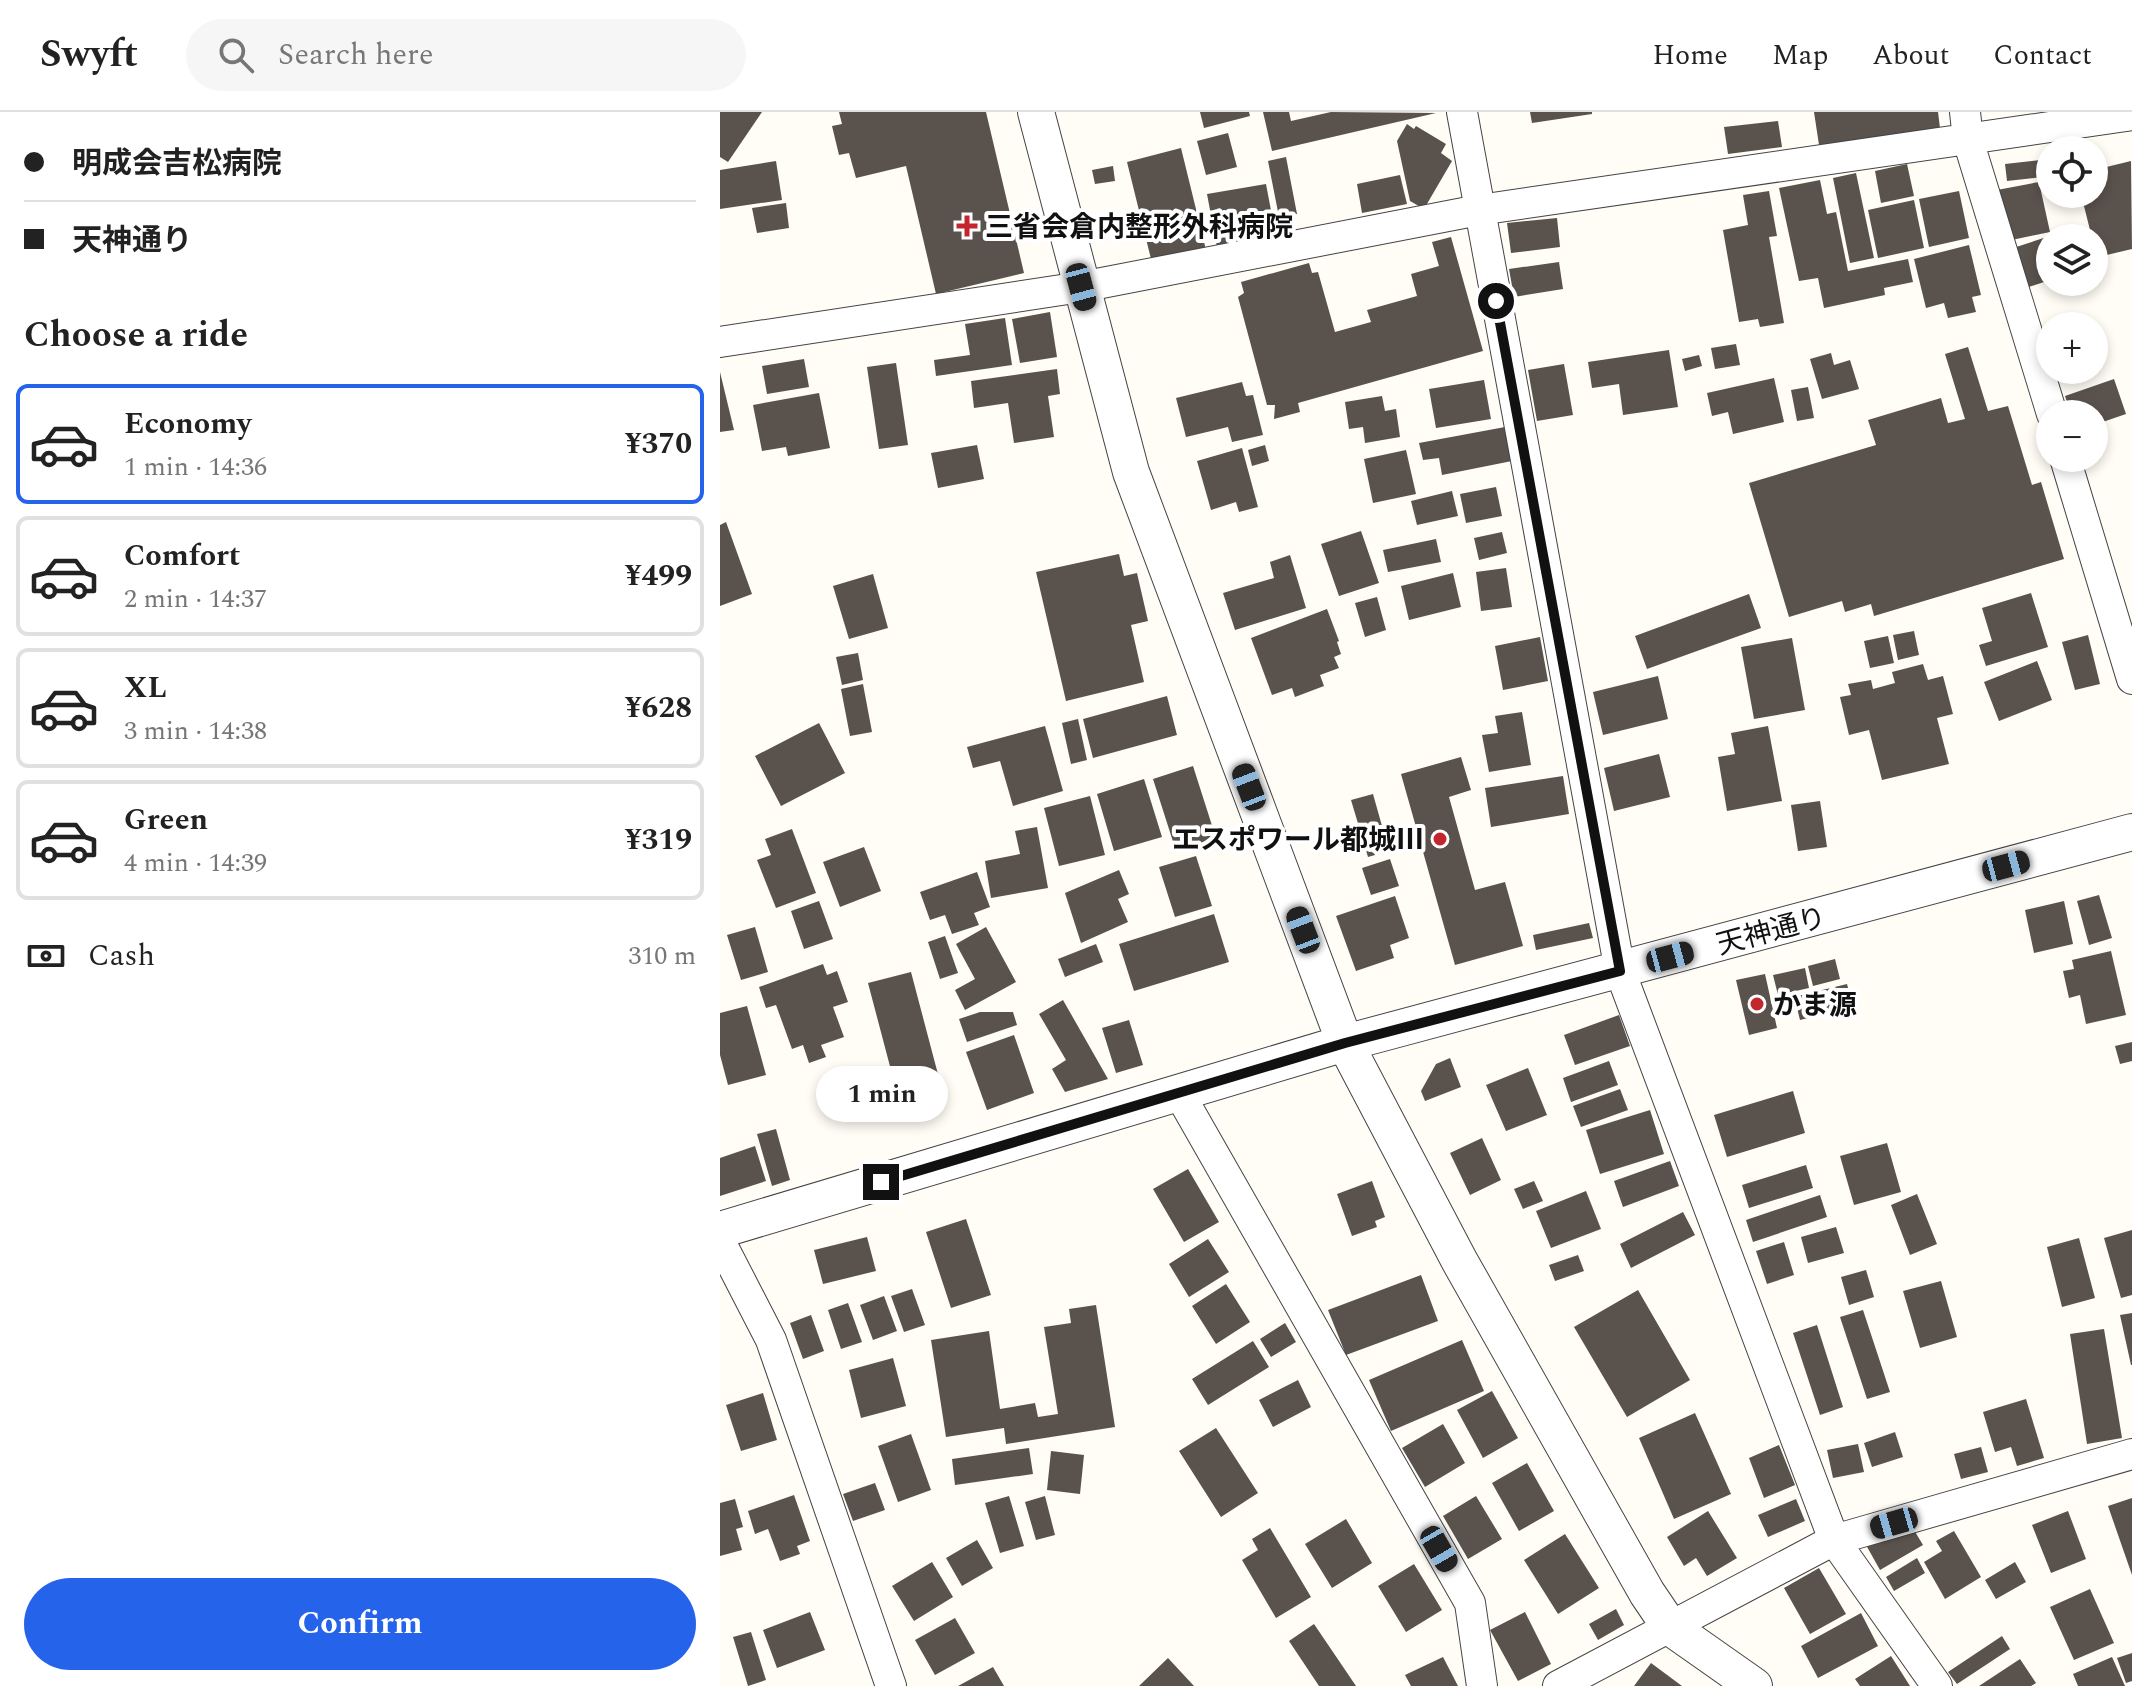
<!DOCTYPE html>
<meta charset="utf-8">
<style>
body{margin:0;font-family:Spectral,"Noto Sans JP",serif;background:#f6f6f6;color:#222;height:100vh;display:flex;flex-direction:column;font-size:30px;white-space:nowrap}
*{box-sizing:border-box;margin:0}
p{font-size:26px;color:#767676}
.icon{flex:none;width:44px;height:44px;fill:none;stroke:currentColor;stroke-width:2;stroke-linecap:round;stroke-linejoin:round}
.map{position:relative;flex:1;overflow:hidden}
.drawer{display:flex;flex-direction:column;background:#fff;width:720px}
.drawer>*{flex:none}
.banner{display:grid;align-content:center;height:176px;padding:0 24px;background:#fff}
.buttons{position:absolute;left:1316px;top:24px;display:grid;gap:16px}
.buttons a{display:grid;place-items:center;width:72px;height:72px;border-radius:50%;background:#fff;box-shadow:0 4px 12px #0003;font-size:40px}
.end{position:absolute;width:36px;height:36px;margin:-18px;border:10px solid #111;background:#fff;box-shadow:0 0 0 4px #fff}
.from{border-radius:50%}
.bubble{position:absolute;height:56px;border-radius:28px;background:#fff;box-shadow:0 4px 12px #0003;font-size:26px;font-weight:700;line-height:56px;text-align:center}
.car{position:absolute;width:24px;height:48px;margin:-24px -12px;border-radius:10px;box-shadow:0 0 6px 2px #0007;background:linear-gradient(#222 24%,#8ab4d8 0 40%,#222 0 76%,#8ab4d8 0 86%,#222 0)}
.banner b{display:flex;align-items:center;gap:28px;height:76px;font-size:30px}
.banner b+b{border-top:2px solid #e0e0e0}
.banner i{width:20px;height:20px;background:#222}
ul{padding:0;list-style:none}
li{display:flex;align-items:center;gap:24px;height:120px;margin:0 16px 12px;padding:0 8px;border:4px solid #e0e0e0;border-radius:12px}
li div{flex:1}
li b{display:block;font-size:30px}
li em{font-style:normal;font-weight:700}
li.selected{border-color:#2563eb}
li>.icon{width:72px;height:72px;stroke-width:1.5}
h2{padding:0 24px;font-size:36px;line-height:96px}
.pay{display:flex;align-items:center;gap:20px;height:88px;padding:0 24px;font-size:30px}
.pay p{margin-inline-start:auto}
.action{display:flex;gap:16px;margin-top:auto;padding:16px 24px}
.action a{flex:1;height:92px;border-radius:48px;background:#2563eb;color:#fff;font-size:32px;font-weight:700;line-height:92px;text-align:center}
header{display:flex;align-items:center;gap:48px;box-sizing:border-box;height:112px;padding:0 40px;background:#fff;border-bottom:2px solid #e0e0e0}
header strong{font-size:38px}
nav{display:flex;gap:44px;margin-inline-start:auto;font-size:28px}
.search{width:560px;height:72px;background:#f6f6f6;display:flex;align-items:center;gap:20px;box-sizing:border-box;padding:0 28px;border-radius:44px;color:#767676;font-size:30px}
main{display:flex;flex:1;min-height:0}
.map>svg:first-child{display:block}
.building{fill:#5a524d}
.lines{fill:none;stroke-linecap:round;stroke-linejoin:round}
.minor-casing{stroke:#444;stroke-width:32}
.tertiary-casing{stroke:#444;stroke-width:38}
.minor{stroke:#fff;stroke-width:30}
.tertiary{stroke:#fff;stroke-width:36}
.route{stroke:#111;stroke-width:10}
.poi-dot{fill:#c4262e;stroke:#fff;stroke-width:3}
.labels{text-anchor:middle;stroke-width:8;stroke-linejoin:round;paint-order:stroke}
.poi-label{font-size:28px;font-weight:bold;fill:#111;stroke:#fff;text-anchor:start}
.street-label{font-size:28px;fill:#111;stroke:#fff}
</style>
<header>
<strong>Swyft</strong>
<div class="search"><svg class="icon" aria-label="search" viewBox="0 0 24 24"><circle cx="10" cy="10" r="6"/><path d="M15 15l6 6"/></svg>Search here</div>
<nav><a>Home</a><a>Map</a><a>About</a><a>Contact</a></nav>
</header>
<main>
<section class="drawer">
<div class="banner">
<b><i class="from"></i>明成会吉松病院</b>
<b><i></i>天神通り</b>
</div>
<h2>Choose a ride</h2>
<ul>
<li class="selected"><svg class="icon" aria-label="car" viewBox="0 0 24 24"><path d="M5 17H2v-5l4-1 3-4h7l3 4 3 1v5h-3M9 17h6M6 11h13"/><circle cx="7" cy="17" r="2"/><circle cx="17" cy="17" r="2"/></svg><div><b>Economy</b><p>1 min · 14:36</p></div><em>¥370</em></li>
<li><svg class="icon" aria-label="car" viewBox="0 0 24 24"><path d="M5 17H2v-5l4-1 3-4h7l3 4 3 1v5h-3M9 17h6M6 11h13"/><circle cx="7" cy="17" r="2"/><circle cx="17" cy="17" r="2"/></svg><div><b>Comfort</b><p>2 min · 14:37</p></div><em>¥499</em></li>
<li><svg class="icon" aria-label="car" viewBox="0 0 24 24"><path d="M5 17H2v-5l4-1 3-4h7l3 4 3 1v5h-3M9 17h6M6 11h13"/><circle cx="7" cy="17" r="2"/><circle cx="17" cy="17" r="2"/></svg><div><b>XL</b><p>3 min · 14:38</p></div><em>¥628</em></li>
<li><svg class="icon" aria-label="car" viewBox="0 0 24 24"><path d="M5 17H2v-5l4-1 3-4h7l3 4 3 1v5h-3M9 17h6M6 11h13"/><circle cx="7" cy="17" r="2"/><circle cx="17" cy="17" r="2"/></svg><div><b>Green</b><p>4 min · 14:39</p></div><em>¥319</em></li>
</ul>
<div class="pay"><svg class="icon" aria-label="cash" viewBox="0 0 24 24"><path d="M3 7h18v10H3z"/><circle cx="12" cy="12" r="2"/></svg>Cash<p>310 m</p></div>
<div class="action"><a>Confirm</a></div>
</section>
<div class="map">
<svg width="1412" height="1574" viewBox="0 0 1412 1574">
<rect width="100%" height="100%" fill="#fffdf5"/>
<path class="building" d="M0,0H42L8,50L0,45Z
M119,0H266L304,161L216,182L186,54L136,66L129,41L119,43L112,14L122,12Z
M480,0H529L530,4L484,16Z
M543,0H569L571,9L611,0L716,1L552,39Z
M810,0H872V2L812,11Z
M1094,0H1218L1220,16L1099,33Z
M1058,9L1062,35L1008,42L1004,15Z
M687,12L694,17L696,14L726,32L721,41L732,49L704,97L690,89L677,29Z
M508,21L517,55L486,63L477,29Z
M461,36L486,138L432,151L407,50Z
M566,45L577,102L559,105L548,49Z
M1320,48L1322,65L1287,69L1285,52Z
M56,49L62,88L0,97V58Z
M1411,49L1412,137L1374,146V126H1361L1371,122L1361,82H1374V58Z
M1187,52L1194,84L1161,91L1155,59Z
M393,54L395,69L375,72L372,58Z
M1136,61L1154,146L1130,151L1113,66Z
M680,63L687,92L642,101L637,72Z
M1100,68L1107,102L1116,100L1128,159L1188,147L1193,170L1164,176L1165,183L1104,196L1098,166L1079,169L1059,76Z
M1319,70L1330,120L1287,129L1277,78Z
M546,72L556,125L497,135L487,82Z
M1049,79L1057,124L1049,125L1064,211L1040,215L1038,207L1019,210L1003,118L1028,113L1023,83Z
M1239,79L1249,126L1209,135L1199,87Z
M1194,88L1204,136L1158,146L1148,98Z
M66,91L69,116L37,121L32,96Z
M837,106L840,135L791,141L787,111Z
M1339,121L1341,126H1330V168L1303,177L1290,137Z
M731,125L763,239L578,291L580,300L554,307L555,293H547L518,185L524,181L521,170L589,151L592,161L598,160L615,220L651,210L647,198L697,184L691,162L719,154L712,130Z
M1249,133L1261,183L1252,185L1256,200L1228,206L1224,191L1206,196L1194,147Z
M839,150L843,177L794,185L789,157Z
M330,200L337,245L300,251L292,207Z
M285,206L292,253L216,264L214,248L250,243L245,212Z
M1016,232L1020,253L995,257L991,236Z
M1248,235L1268,299L1288,294L1312,373L1321,370L1344,447L1154,504L1151,492L1125,500L1122,489L1069,505L1029,371L1156,333L1148,308L1221,286L1228,311L1245,307L1225,242Z
M949,238L958,295L903,303L899,272L872,276L868,250Z
M1111,241L1114,253L1130,248L1139,277L1102,287L1090,247Z
M979,243L982,254L965,259L962,247Z
M84,247L89,275L47,282L42,254Z
M176,251L188,333L159,337L147,255Z
M844,252L853,303L817,309L808,258Z
M337,257L340,282L328,284L334,325L294,331L288,291L254,296L251,269Z
M0,260L14,318L0,320Z
M1054,266L1064,310L1013,322L1008,300L992,304L987,281Z
M1394,267L1406,302L1374,313V302H1351L1345,284Z
M764,268L771,307L716,316L709,277Z
M522,270L526,284L533,283L543,323L512,330L508,315L466,325L456,286Z
M1088,275L1094,306L1077,309L1071,278Z
M99,281L110,336L68,344L66,335L42,339L33,293Z
M662,284L665,299L676,297L680,325L645,331L643,315L629,317L625,290Z
M785,315L792,349L722,363L719,346L703,348L699,331Z
M257,333L264,367L218,376L211,341Z
M545,333L549,349L532,354L528,338Z
M522,336L538,395L519,400L516,390L491,398L477,349Z
M686,338L696,382L653,391L644,347Z
M776,375L782,404L746,411L740,382Z
M732,379L738,404L697,413L691,389Z
M6,410L32,482L0,494V413Z
M641,419L659,471L619,484L601,432Z
M782,420L787,441L759,448L754,426Z
M716,427L721,450L668,460L663,438Z
M399,442L404,464L417,461L428,509L411,513L424,570L346,589L316,460Z
M570,443L586,496L515,518L503,481L554,466L550,450Z
M786,456L792,495L761,499L756,460Z
M733,461L741,495L689,508L681,474Z
M153,462L168,516L129,527L113,474Z
M1311,481L1328,535L1266,554L1259,533L1272,529L1262,496Z
M1029,482L1041,516L927,557L915,524Z
M657,485L666,518L645,525L635,491Z
M607,497L619,529L617,530L621,542L614,545L619,556L600,563L604,574L575,585L572,576L552,583L531,526Z
M1194,519L1199,543L1178,548L1173,523Z
M1368,523L1380,572L1355,578L1342,530Z
M1168,524L1174,551L1150,556L1144,529Z
M820,525L828,569L783,578L775,534Z
M1072,526L1085,598L1034,607L1021,535Z
M138,541L143,568L122,573L116,545Z
M1317,549L1332,588L1279,609L1264,570Z
M1203,552L1208,568L1223,564L1233,602L1217,606L1229,652L1162,668L1149,618L1129,623L1120,585L1131,583L1128,572L1151,568L1153,577L1175,571L1172,560Z
M938,564L948,607L883,623L873,580Z
M143,572L152,620L130,624L121,577Z
M447,584L457,623L373,646L363,607Z
M802,600L811,653L769,660L762,623L778,621L775,604Z
M358,607L367,648L351,652L342,611Z
M99,611L125,661L61,694L35,644Z
M325,614L343,679L293,694L280,649L253,656L247,635Z
M1048,614L1062,689L1007,699L998,645L1015,642L1011,621Z
M939,642L950,685L894,699L884,656Z
M741,645L751,678L729,685L755,778L785,770L803,834L735,853L681,662Z
M473,654L496,726L456,739L433,667Z
M843,664L849,702L771,715L765,676Z
M424,667L442,725L394,739L377,682Z
M653,682L669,739L648,745L631,688Z
M370,684L385,743L339,754L324,696Z
M1100,689L1107,735L1078,739L1071,693Z
M317,715L328,776L271,786L265,749L300,742L295,719Z
M72,717L96,781L56,796L37,748L51,743L45,727Z
M144,735L161,779L120,795L103,750Z
M476,744L492,794L455,805L439,755Z
M670,747L679,774L651,783L642,756Z
M399,758L409,782L398,787L408,810L361,831L345,781Z
M257,760L270,795L254,801L259,813L232,822L225,803L210,808L200,780Z
M1379,783L1392,826L1369,833L1357,789Z
M675,784L689,826L670,833L674,846L636,859L616,804Z
M99,789L113,827L84,837L71,799Z
M1344,789L1353,832L1314,841L1305,798Z
M494,802L509,850L414,879L399,832Z
M869,811L873,826L816,838L813,823Z
M35,815L48,860L21,868L7,823Z
M266,815L296,870L245,898L235,878L255,867L236,832Z
M225,824L238,861L220,867L208,830Z
M376,832L383,850L345,865L338,847Z
M1391,839L1406,903L1366,912L1360,883L1349,886L1343,859L1354,857L1352,848Z
M1115,847L1120,867L1093,874L1088,854Z
M103,852L107,863L117,859L128,890L113,895L124,925L101,933L106,945L89,951L83,933L72,937L56,893L46,896L39,875Z
M1085,856L1089,876L1058,883L1053,863Z
M191,860L224,985L181,996L148,871Z
M1045,862L1057,916L1029,923L1016,868Z
M1127,872L1133,895L1080,908L1077,896L1064,899L1061,888Z
M343,888L388,967L345,980L332,957L346,948L319,902Z
M27,894L46,963L8,973L0,943V901Z
M260,900H293L297,913L247,930L239,907Z
M899,903L910,934L855,953L844,923Z
M409,908L423,953L396,961L382,916Z
M294,923L314,981L267,998L246,940Z
M1412,930V949L1400,952L1395,934Z
M730,946L741,975L705,989L701,979L716,952Z
M889,949L898,973L851,990L843,966Z
M808,956L827,1003L786,1019L766,973Z
M900,977L908,998L861,1015L853,994Z
M1073,979L1085,1021L1007,1045L994,1003Z
M930,998L944,1042L880,1062L866,1018Z
M56,1017L70,1068L52,1074L37,1022Z
M762,1026L781,1068L750,1083L730,1041Z
M1167,1031L1181,1080L1134,1093L1120,1044Z
M35,1034L46,1069L0,1084V1046Z
M950,1049L959,1074L903,1095L894,1069Z
M1086,1053L1093,1076L1029,1096L1022,1073Z
M468,1057L499,1110L464,1130L433,1077Z
M652,1069L665,1105L655,1109L657,1115L632,1124L617,1082Z
M814,1069L823,1089L803,1097L794,1077Z
M866,1079L881,1117L831,1136L816,1099Z
M1197,1082L1217,1132L1190,1143L1171,1093Z
M1100,1083L1107,1105L1033,1130L1026,1108Z
M963,1100L975,1123L911,1156L900,1132Z
M246,1107L271,1183L231,1196L206,1120Z
M1116,1115L1124,1141L1088,1151L1081,1125Z
M1412,1118V1183L1401,1186L1384,1126Z
M147,1125L156,1159L103,1172L94,1138Z
M1359,1126L1375,1186L1342,1195L1327,1135Z
M488,1127L509,1160L469,1185L449,1152Z
M1064,1130L1074,1163L1047,1172L1036,1139Z
M858,1143L864,1159L835,1169L829,1153Z
M1146,1158L1154,1185L1129,1193L1121,1165Z
M701,1163L718,1209L626,1243L608,1198Z
M1221,1169L1237,1225L1200,1236L1183,1179Z
M506,1172L530,1210L496,1232L472,1194Z
M192,1177L205,1213L184,1220L171,1184Z
M918,1178L970,1268L907,1305L854,1215Z
M164,1184L177,1219L153,1228L140,1193Z
M128,1191L142,1230L121,1237L108,1198Z
M376,1193L395,1315L286,1332L284,1316L226,1325L211,1228L269,1219L280,1297L315,1291L318,1305L338,1302L324,1215L351,1211L349,1197Z
M1143,1198L1170,1280L1147,1287L1120,1205Z
M1412,1201V1253H1411L1400,1203Z
M91,1203L104,1239L83,1247L70,1211Z
M565,1211L576,1230L551,1245L540,1227Z
M1097,1213L1123,1295L1100,1303L1073,1221Z
M1384,1217L1402,1326L1367,1332L1350,1222Z
M742,1228L764,1279L671,1319L649,1268Z
M533,1229L549,1255L488,1293L472,1267Z
M173,1246L186,1294L141,1306L129,1258Z
M578,1268L591,1295L553,1315L539,1288Z
M772,1279L798,1326L763,1346L737,1298Z
M43,1281L57,1328L21,1339L6,1293Z
M1306,1287L1324,1346L1297,1354L1291,1335L1275,1340L1263,1300Z
M975,1301L1011,1382L954,1407L919,1326Z
M723,1312L745,1351L705,1375L682,1336Z
M496,1316L538,1381L501,1405L459,1339Z
M1175,1320L1183,1345L1152,1355L1144,1331Z
M191,1322L211,1378L178,1390L158,1334Z
M1138,1332L1144,1360L1113,1366L1107,1338Z
M1059,1333L1075,1373L1044,1386L1029,1346Z
M1261,1335L1268,1360L1241,1367L1234,1342Z
M309,1336L313,1362L235,1373L232,1347Z
M331,1339L364,1343L360,1382L327,1378Z
M807,1351L834,1399L799,1419L772,1371Z
M155,1371L165,1398L133,1409L123,1382Z
M74,1383L90,1429L77,1434L80,1442L60,1449L48,1417L35,1422L28,1399Z
M289,1384L304,1434L280,1441L265,1391Z
M325,1384L335,1423L316,1428L305,1390Z
M756,1384L782,1427L748,1447L723,1404Z
M1412,1386V1463L1388,1394Z
M15,1387L23,1415L16,1417L22,1438L0,1444V1391Z
M1076,1387L1085,1409L1048,1425L1038,1403Z
M988,1399L1017,1446L987,1464L976,1446L964,1454L947,1425Z
M1348,1399L1366,1447L1331,1461L1312,1413Z
M626,1407L652,1451L612,1476L585,1432Z
M550,1416L591,1485L556,1506L522,1448L538,1438L532,1427Z
M1194,1418L1203,1433L1160,1458L1146,1433Z
M1234,1419L1261,1465L1225,1487L1204,1450L1222,1439L1216,1429Z
M845,1422L879,1476L838,1502L804,1448Z
M257,1428L273,1456L242,1474L226,1446Z
M1197,1446L1205,1461L1174,1479L1166,1465Z
M212,1450L233,1485L194,1509L172,1474Z
M1295,1450L1306,1470L1276,1487L1265,1468Z
M694,1452L722,1498L686,1520L658,1474Z
M1099,1456L1126,1502L1090,1522L1064,1476Z
M1370,1477L1394,1531L1354,1548L1330,1495Z
M896,1497L904,1513L878,1528L869,1512Z
M90,1500L105,1538L57,1556L43,1518Z
M805,1500L831,1552L798,1569L770,1518Z
M1141,1501L1158,1534L1098,1566L1081,1534Z
M235,1506L255,1541L215,1563L195,1528Z
M594,1512L636,1574H599L569,1529Z
M31,1520L46,1568L28,1574L13,1525Z
M1282,1524L1290,1537L1237,1572L1228,1560Z
M1412,1541V1569L1406,1571L1397,1546Z
M1171,1544L1190,1574H1140L1135,1567Z
M723,1545L738,1574H691L685,1563Z
M1392,1545L1405,1574H1358L1353,1562Z
M448,1546L474,1574H419Z
M1300,1547L1316,1571L1311,1574H1259Z
M931,1551L962,1574H914Z
M273,1555L284,1574H238Z"/>
<g class="lines">
<defs>
<path id="minor" d="M742,0L900,859L1114,1428L1217,1574
M1245,0L1248,28L1332,302
M0,230L361,175L759,98L1412,3
M1345,346L1412,567
M459,981L750,1491L762,1574
M0,1129L51,1228L171,1574
M838,1574L1114,1428L1412,1342"/>
<path id="tertiary" d="M316,0L411,360L625,931L739,1148L927,1481L950,1515L1034,1574
M0,1118L625,931L1412,720"/>
</defs>
<use href="#minor" class="minor-casing"/>
<use href="#tertiary" class="tertiary-casing"/>
<use href="#minor" class="minor"/>
<use href="#tertiary" class="tertiary"/>
</g>
<g class="lines">
<path class="route" d="M161,1070L625,931L900,859L776,189"/>
</g>
<g class="poi-dot">
<path d="M243 102h8v8h8v8h-8v8h-8v-8h-8v-8h8z"/>
<circle cx="720" cy="727" r="8"/>
<circle cx="1037" cy="892" r="8"/>
</g>
<g class="labels">
<g class="poi-label">
<text x="265" y="124">三省会倉内整形外科病院</text>
<text x="704" y="737" text-anchor="end">エスポワール都城Ⅲ</text>
<text x="1053" y="902">かま源</text>
</g>
<g class="street-label">
<text transform="translate(1051 818) rotate(-15)" y="10">天神通り</text>
</g>
</g>
</svg>
<div class="buttons">
<a><svg class="icon" aria-label="locate" viewBox="0 0 24 24"><circle cx="12" cy="12" r="6"/><path d="M12 2v4M12 18v4M2 12h4M18 12h4"/></svg></a>
<a><svg class="icon" aria-label="layers" viewBox="0 0 24 24"><path d="M12 4l9 5-9 5-9-5zM3 14l9 5 9-5"/></svg></a>
<a>+</a>
<a>−</a>
</div>
<i class="end from" style="left:776px;top:189px"></i>
<i class="end" style="left:161px;top:1070px"></i>
<div class="bubble" style="left:96px;top:954px;width:132px">1 min</div>
<i class="car" style="left:361px;top:175px;rotate:165deg"></i>
<i class="car" style="left:529px;top:675px;rotate:339deg"></i>
<i class="car" style="left:1286px;top:754px;rotate:75deg"></i>
<i class="car" style="left:583px;top:818px;rotate:339deg"></i>
<i class="car" style="left:950px;top:845px;rotate:75deg"></i>
<i class="car" style="left:1174px;top:1411px;rotate:254deg"></i>
<i class="car" style="left:719px;top:1437px;rotate:150deg"></i>
</div>
</main>
